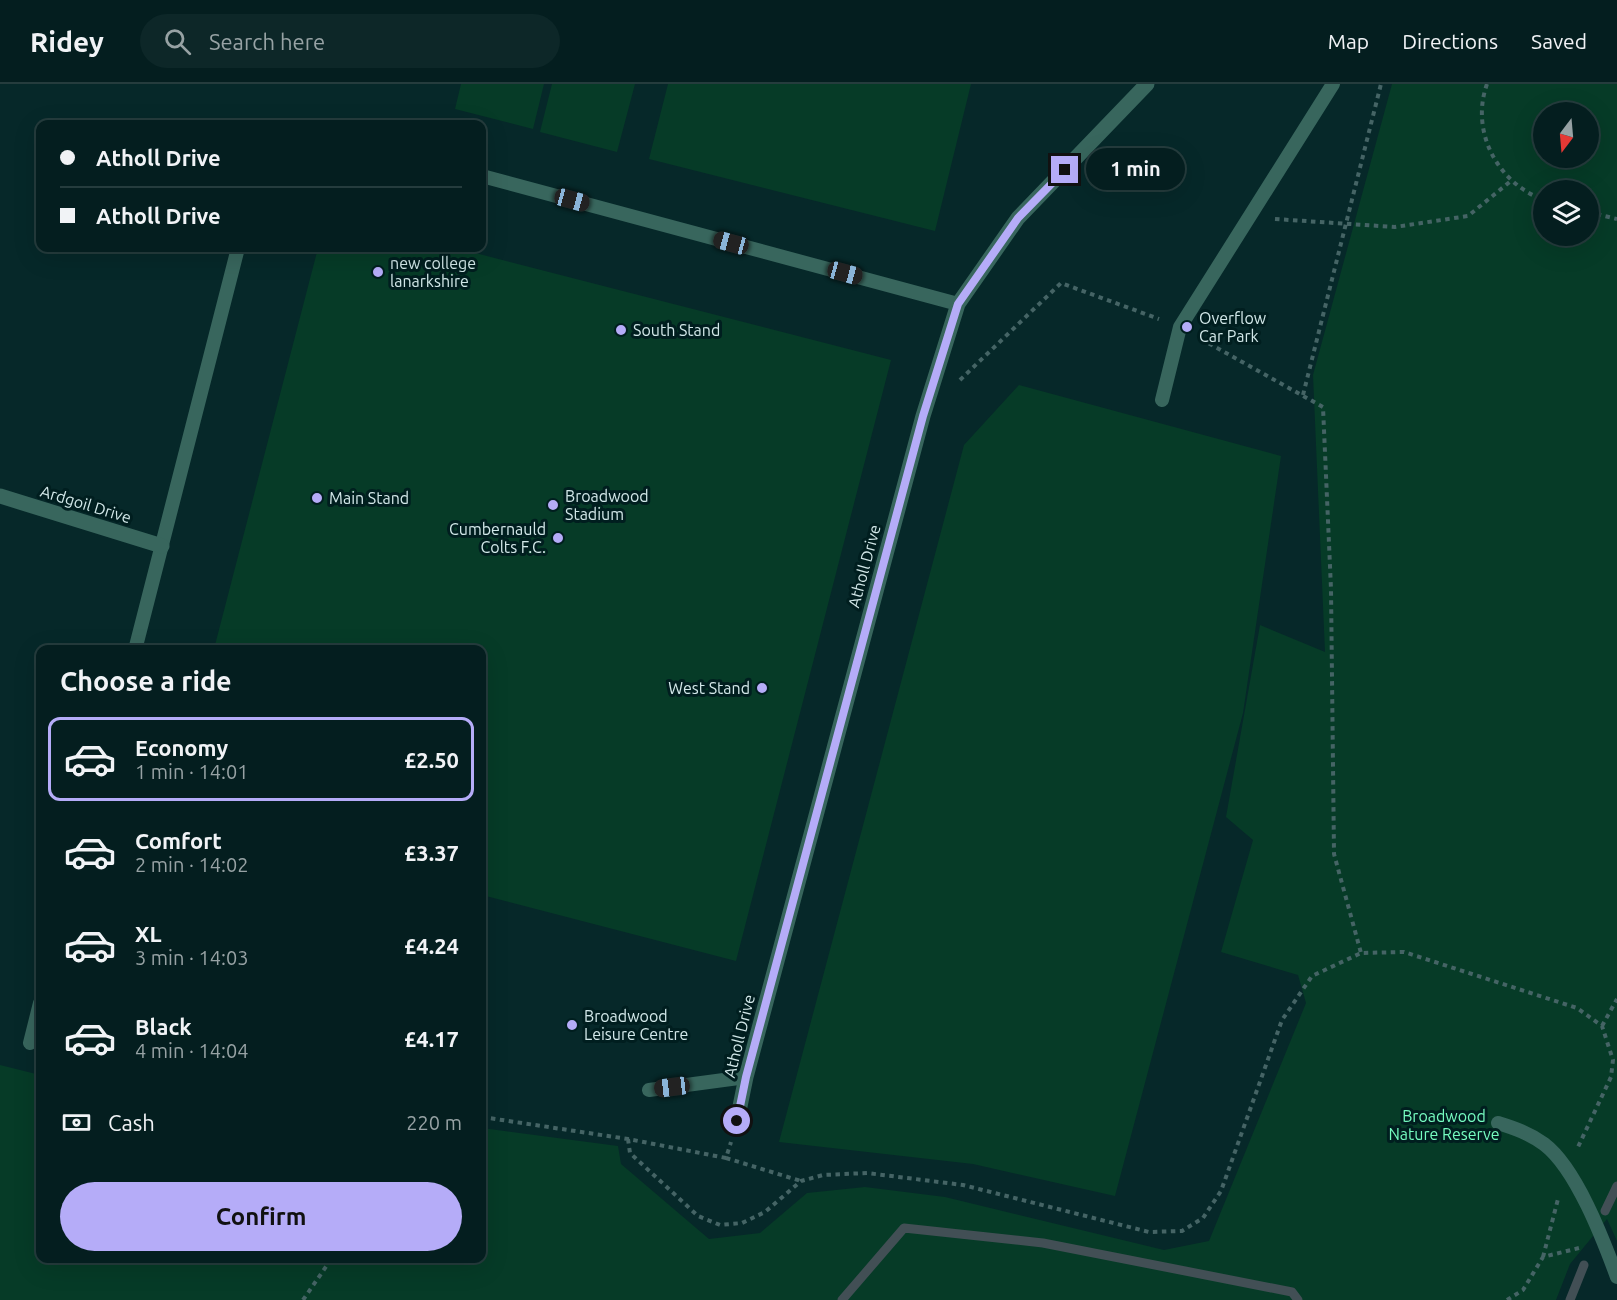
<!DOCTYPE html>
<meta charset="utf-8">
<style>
body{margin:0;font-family:Ubuntu,sans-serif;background:#0d2728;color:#f1f3f6;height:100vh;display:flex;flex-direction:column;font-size:22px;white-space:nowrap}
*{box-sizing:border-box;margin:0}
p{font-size:20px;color:#97a2a4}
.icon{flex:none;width:33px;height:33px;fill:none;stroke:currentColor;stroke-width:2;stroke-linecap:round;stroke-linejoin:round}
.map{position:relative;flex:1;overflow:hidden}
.sheet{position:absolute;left:36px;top:561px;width:450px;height:618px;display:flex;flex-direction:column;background:#041e1f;border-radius:12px;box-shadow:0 6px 24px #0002,0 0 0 2px #253c3d}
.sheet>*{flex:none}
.banner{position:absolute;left:36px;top:36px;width:450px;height:132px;border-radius:12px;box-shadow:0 6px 24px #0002,0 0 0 2px #253c3d;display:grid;align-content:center;height:132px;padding:0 24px;background:#041e1f}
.needle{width:39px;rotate:196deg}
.controls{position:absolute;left:1533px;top:18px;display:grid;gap:12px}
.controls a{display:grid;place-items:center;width:66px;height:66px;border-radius:50%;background:#041e1f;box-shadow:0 6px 24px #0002,0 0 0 2px #253c3d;font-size:30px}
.end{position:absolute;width:27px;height:27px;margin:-14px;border:8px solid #b5acf8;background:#111;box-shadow:0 0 0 3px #111}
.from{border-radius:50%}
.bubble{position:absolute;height:42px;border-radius:21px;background:#041e1f;box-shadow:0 6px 24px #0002,0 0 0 2px #253c3d;font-size:20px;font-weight:600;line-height:42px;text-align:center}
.car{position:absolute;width:18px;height:36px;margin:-18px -9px;border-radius:8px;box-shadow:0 0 4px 2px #0007;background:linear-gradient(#222 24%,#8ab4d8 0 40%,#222 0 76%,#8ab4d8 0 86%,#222 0)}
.banner b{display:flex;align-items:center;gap:21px;height:57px;font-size:22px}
.banner b+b{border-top:2px solid #253c3d}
.banner i{width:15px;height:15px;background:#f1f3f6}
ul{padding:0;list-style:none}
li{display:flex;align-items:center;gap:18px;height:84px;margin:0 12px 9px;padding:0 12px;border:3px solid transparent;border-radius:12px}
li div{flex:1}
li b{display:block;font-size:22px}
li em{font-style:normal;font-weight:600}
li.on{border-color:#b5acf8}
li>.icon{width:54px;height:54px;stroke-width:1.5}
h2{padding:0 24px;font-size:27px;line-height:72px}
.pay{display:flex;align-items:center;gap:15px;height:66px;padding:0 24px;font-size:22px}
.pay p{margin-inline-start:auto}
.primary-button{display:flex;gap:12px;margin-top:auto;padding:12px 24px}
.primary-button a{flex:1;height:69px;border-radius:36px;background:#b5acf8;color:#111;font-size:24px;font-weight:600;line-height:69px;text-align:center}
header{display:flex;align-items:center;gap:36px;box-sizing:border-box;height:84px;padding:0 30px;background:#041e1f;border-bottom:2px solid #253c3d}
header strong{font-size:28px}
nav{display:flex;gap:33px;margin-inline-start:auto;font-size:21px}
.search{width:420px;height:54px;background:#0d2728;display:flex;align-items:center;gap:15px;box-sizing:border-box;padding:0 21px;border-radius:33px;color:#97a2a4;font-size:22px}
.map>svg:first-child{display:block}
.green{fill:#063b27;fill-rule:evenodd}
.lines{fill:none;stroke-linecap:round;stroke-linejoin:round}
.stream{stroke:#424f55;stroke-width:9}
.path{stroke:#456465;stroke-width:4;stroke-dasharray:4.5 4.5;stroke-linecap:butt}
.lane{stroke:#38665d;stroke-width:14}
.street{stroke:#38665d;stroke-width:15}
.route{stroke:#b5acf8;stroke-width:8}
.poi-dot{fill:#b5acf8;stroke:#001e1f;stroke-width:2}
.labels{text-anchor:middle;stroke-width:6;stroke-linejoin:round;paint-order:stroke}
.poi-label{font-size:16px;fill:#d2e8e9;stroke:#001e1f;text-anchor:start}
.street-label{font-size:16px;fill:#d2e8e9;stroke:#001e1f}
.park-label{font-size:16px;fill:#75fcc0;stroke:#001e1f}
</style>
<header>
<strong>Ridey</strong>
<div class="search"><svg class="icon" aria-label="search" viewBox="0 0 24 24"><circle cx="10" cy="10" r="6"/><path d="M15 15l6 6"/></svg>Search here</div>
<nav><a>Map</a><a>Directions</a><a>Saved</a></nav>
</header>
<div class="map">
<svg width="1617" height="1216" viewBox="0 0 1617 1216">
<rect width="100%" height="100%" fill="#062829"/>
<path class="green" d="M461,0H544L533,45L455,25Z
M552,0H635L617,68L540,48Z
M668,0H971L935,147L649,75Z
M1392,0H1617V1157L1607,1135L1570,1180L1556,1216H0V981L40,991V1174H482V1044L618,1062L621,1080L709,1155L760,1149L807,1109L865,1103L945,1113L1164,1166L1209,1157L1306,919L1298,891L1221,868L1253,756L1226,733L1260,541L1325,568L1313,291ZM1544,28H1588V74H1544ZM1544,106H1588V152H1544Z
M318,164H456L891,276L736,877L482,811V566L214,565Z
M1019,301L1281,372L1243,629L1115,1112L973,1080L779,1058L964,361Z"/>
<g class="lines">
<path class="stream" d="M1605,1127L1617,1102
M842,1216L904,1144L1043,1159L1292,1208L1298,1216
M1570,1216L1584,1181"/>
<path class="path" d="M1487,0C1470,47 1497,99 1544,116
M1588,128L1617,135
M1275,135L1395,143L1468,132L1512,96
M1201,255L1323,323L1331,505L1334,770L1361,869
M960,296L1061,199L1159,235
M1303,311L1381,0
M1602,942L1617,915
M482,1033L628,1055L726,1074L731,1058
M628,1055L630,1069L698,1132L720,1141L742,1139L765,1128L801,1097L823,1091L867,1089L963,1101L1149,1148L1182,1147L1203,1134L1221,1107L1282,936L1312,892L1361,869L1404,868L1577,924L1602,942L1613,976L1611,993L1578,1063
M726,1074L801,1097
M1543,1173L1558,1115
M303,1216L332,1174
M1507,1216L1523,1206L1543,1173L1583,1163"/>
<path class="lane" d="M482,92L958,220
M1162,316L1180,243L1333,0
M135,566L238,164
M30,959L40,919
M649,1006L746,993
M1498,1039C1514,1044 1529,1049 1544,1060C1576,1084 1603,1155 1617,1193"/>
<path class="street" d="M0,412L162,462
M737,1037L746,993L923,332L958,220L1018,134L1147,0"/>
</g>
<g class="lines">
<path class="route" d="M737,1037L746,993L923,332L958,220L1018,134L1065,86"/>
</g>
<g class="poi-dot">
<circle cx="378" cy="188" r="6"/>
<circle cx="1187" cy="243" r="6"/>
<circle cx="621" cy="246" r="6"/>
<circle cx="317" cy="414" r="6"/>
<circle cx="553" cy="421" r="6"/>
<circle cx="558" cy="454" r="6"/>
<circle cx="762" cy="604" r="6"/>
<circle cx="572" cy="941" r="6"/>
</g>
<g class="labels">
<g class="poi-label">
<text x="390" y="185">new college<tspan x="390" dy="18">lanarkshire</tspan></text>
<text x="1199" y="240">Overflow<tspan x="1199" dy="18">Car Park</tspan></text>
<text x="633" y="252">South Stand</text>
<text x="565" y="418">Broadwood<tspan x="565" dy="18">Stadium</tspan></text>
<text x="329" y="420">Main Stand</text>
<text x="546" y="451" text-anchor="end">Cumbernauld<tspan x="546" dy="18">Colts F.C.</tspan></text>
<text x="750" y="610" text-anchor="end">West Stand</text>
<text x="584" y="938">Broadwood<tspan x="584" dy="18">Leisure Centre</tspan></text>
</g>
<g class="street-label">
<text transform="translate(86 420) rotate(17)" y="6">Ardgoil Drive</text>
<text transform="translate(864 482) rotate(-75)" y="6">Atholl Drive</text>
<text transform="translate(739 952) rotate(-76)" y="6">Atholl Drive</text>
</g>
<g class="park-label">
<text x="1444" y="1038">Broadwood<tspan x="1444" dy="18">Nature Reserve</tspan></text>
</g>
</g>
</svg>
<div class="controls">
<a><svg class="needle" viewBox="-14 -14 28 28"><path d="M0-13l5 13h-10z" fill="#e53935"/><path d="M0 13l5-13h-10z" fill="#97a2a4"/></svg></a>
<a><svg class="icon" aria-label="layers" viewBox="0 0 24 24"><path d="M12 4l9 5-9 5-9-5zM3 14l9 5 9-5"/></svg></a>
</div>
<i class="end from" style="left:737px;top:1037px"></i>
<i class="end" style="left:1065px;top:86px"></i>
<div class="bubble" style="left:1086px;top:64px;width:99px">1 min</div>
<i class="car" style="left:572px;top:116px;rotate:105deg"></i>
<i class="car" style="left:731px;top:159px;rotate:285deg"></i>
<i class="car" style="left:845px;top:189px;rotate:105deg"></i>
<i class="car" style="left:672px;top:1003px;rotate:263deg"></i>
<div class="banner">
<b><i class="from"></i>Atholl Drive</b>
<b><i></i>Atholl Drive</b>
</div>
<section class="sheet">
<h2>Choose a ride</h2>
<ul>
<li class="on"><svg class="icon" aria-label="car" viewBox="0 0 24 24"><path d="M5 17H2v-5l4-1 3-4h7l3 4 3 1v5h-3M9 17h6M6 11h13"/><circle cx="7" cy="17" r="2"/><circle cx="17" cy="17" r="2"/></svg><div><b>Economy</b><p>1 min · 14:01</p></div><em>£2.50</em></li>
<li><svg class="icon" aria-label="car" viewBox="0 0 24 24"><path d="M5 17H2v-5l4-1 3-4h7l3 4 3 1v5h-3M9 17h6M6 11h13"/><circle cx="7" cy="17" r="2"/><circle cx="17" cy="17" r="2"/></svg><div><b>Comfort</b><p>2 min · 14:02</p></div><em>£3.37</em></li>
<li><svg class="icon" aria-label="car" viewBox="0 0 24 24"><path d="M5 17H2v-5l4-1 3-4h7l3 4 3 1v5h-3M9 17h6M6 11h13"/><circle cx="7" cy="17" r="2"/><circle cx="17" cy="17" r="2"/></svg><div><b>XL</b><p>3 min · 14:03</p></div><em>£4.24</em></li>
<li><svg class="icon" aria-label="car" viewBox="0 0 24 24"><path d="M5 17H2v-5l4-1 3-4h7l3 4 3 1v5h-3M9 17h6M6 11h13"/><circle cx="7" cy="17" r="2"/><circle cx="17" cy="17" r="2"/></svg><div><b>Black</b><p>4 min · 14:04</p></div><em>£4.17</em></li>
</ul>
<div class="pay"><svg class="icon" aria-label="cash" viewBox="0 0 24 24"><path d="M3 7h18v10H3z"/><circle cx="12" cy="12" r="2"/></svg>Cash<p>220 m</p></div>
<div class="primary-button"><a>Confirm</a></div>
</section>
</div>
